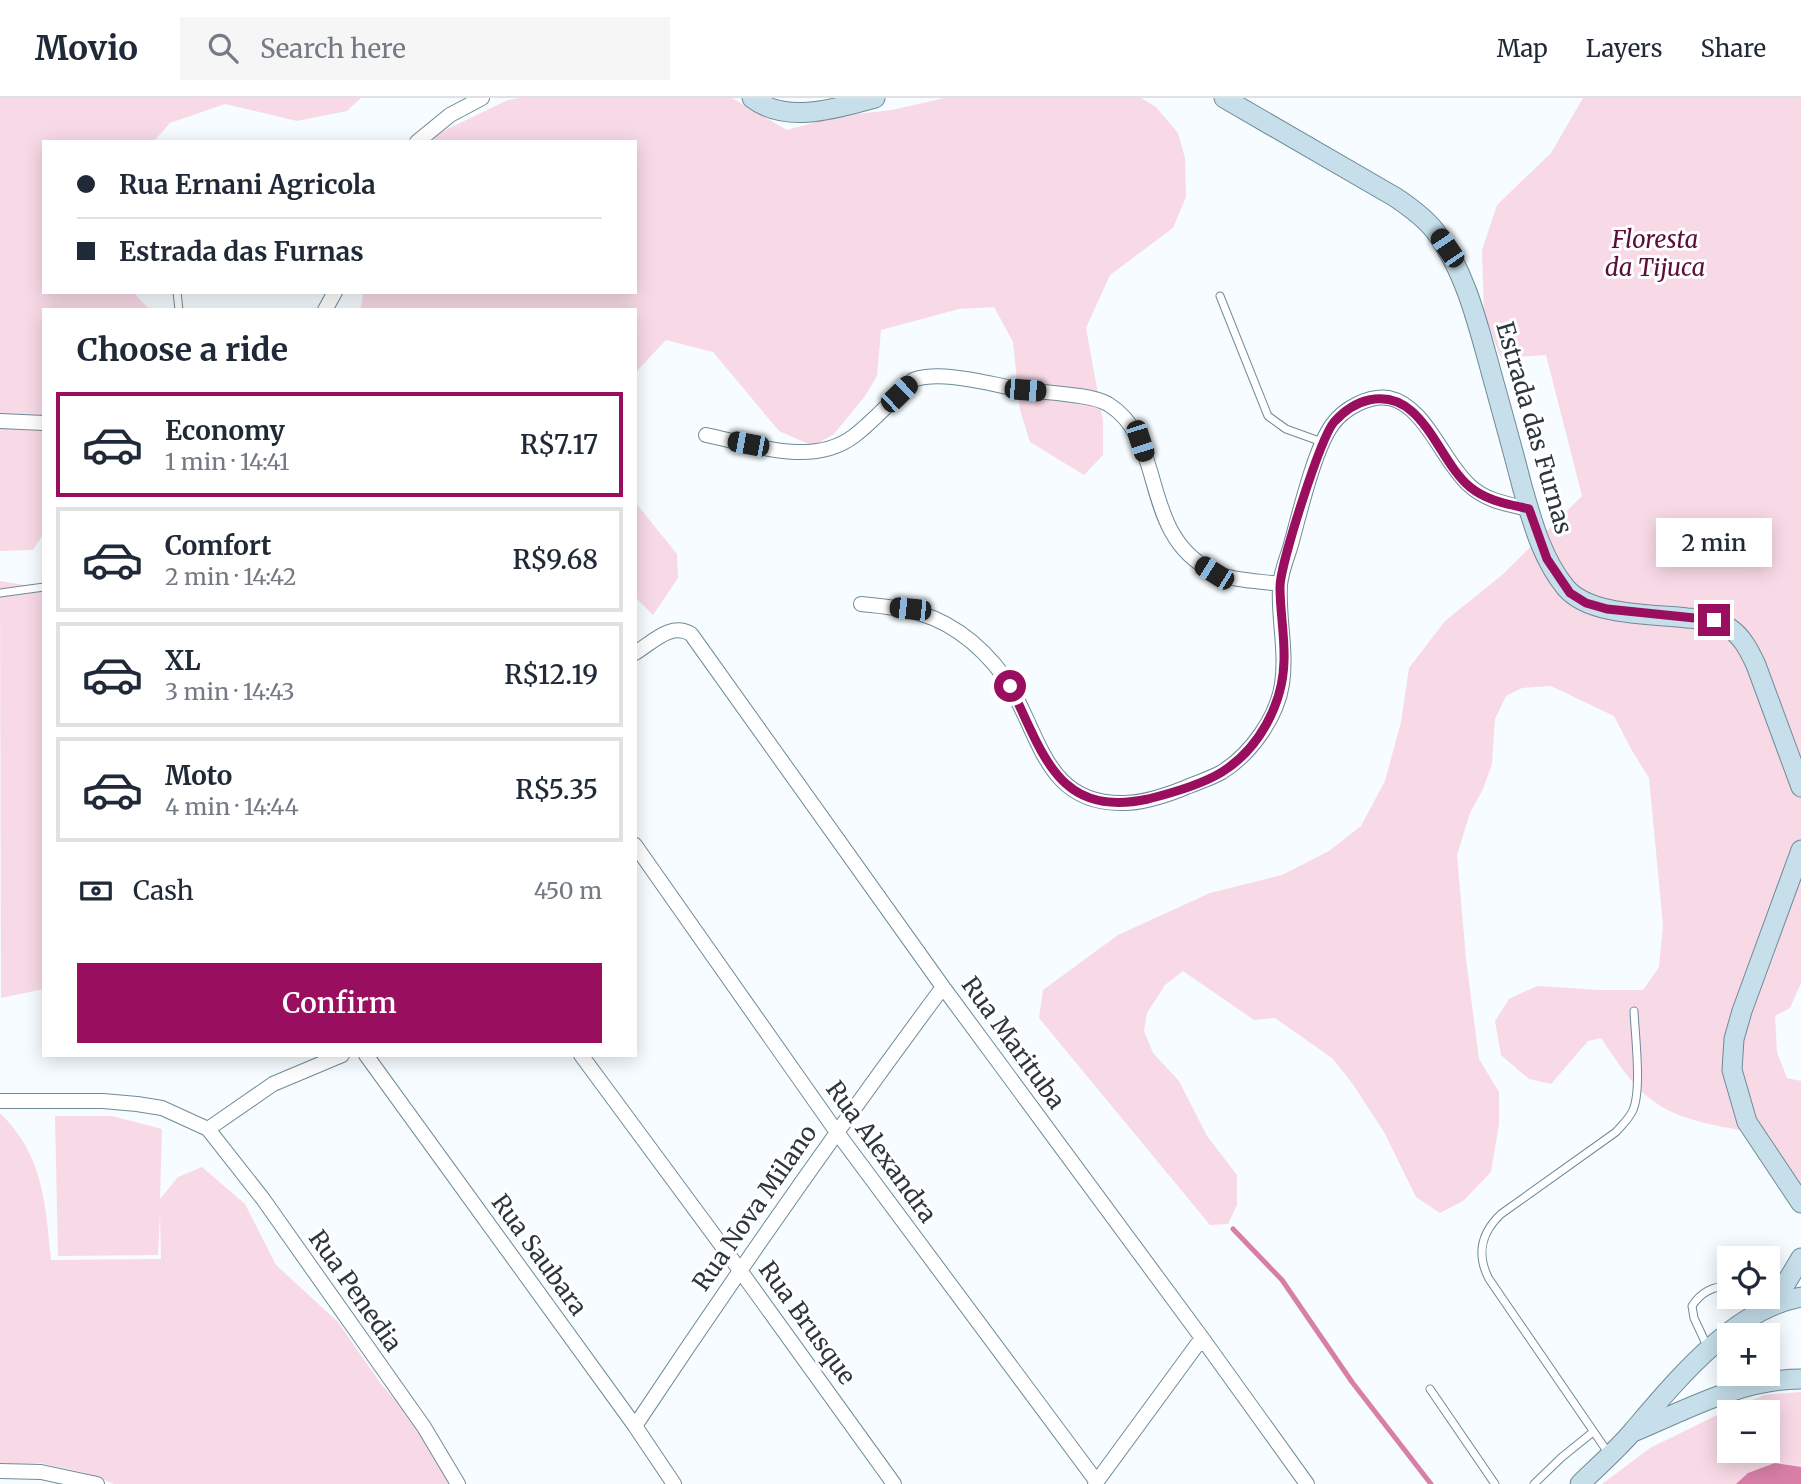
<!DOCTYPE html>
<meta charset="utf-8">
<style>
body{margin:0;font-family:Merriweather,serif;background:#f6f6f7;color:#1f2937;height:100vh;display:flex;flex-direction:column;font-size:26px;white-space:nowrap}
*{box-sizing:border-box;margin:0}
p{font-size:23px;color:#747a83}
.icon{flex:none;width:38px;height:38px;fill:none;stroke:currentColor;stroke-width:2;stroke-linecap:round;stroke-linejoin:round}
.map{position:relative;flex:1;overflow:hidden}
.details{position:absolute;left:42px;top:210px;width:595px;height:749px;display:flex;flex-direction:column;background:#fff;border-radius:0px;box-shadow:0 4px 18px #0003}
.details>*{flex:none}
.hud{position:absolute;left:42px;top:42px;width:595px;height:154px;border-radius:0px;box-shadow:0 4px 18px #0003;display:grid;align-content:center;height:154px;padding:0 35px;background:#fff}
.fabs{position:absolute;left:1717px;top:1148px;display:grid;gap:14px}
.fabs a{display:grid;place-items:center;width:63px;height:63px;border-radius:0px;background:#fff;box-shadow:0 4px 18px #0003;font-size:35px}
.end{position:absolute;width:32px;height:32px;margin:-16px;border:9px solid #9a0e60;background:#fff;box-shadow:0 0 0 4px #fff}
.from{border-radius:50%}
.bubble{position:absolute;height:49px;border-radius:0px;background:#fff;box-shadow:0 4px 18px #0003;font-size:23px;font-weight:600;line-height:49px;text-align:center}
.car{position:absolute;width:21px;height:42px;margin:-21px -10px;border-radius:9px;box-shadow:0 0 5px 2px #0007;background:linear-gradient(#222 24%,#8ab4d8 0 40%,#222 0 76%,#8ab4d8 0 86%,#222 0)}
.hud b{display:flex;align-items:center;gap:24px;height:66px;font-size:26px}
.hud b+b{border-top:2px solid #e0e1e3}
.hud i{width:18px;height:18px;background:#1f2937}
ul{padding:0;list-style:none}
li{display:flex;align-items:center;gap:21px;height:105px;margin:0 14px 10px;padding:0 21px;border:4px solid #e0e1e3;border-radius:0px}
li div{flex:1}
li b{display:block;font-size:26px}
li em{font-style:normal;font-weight:600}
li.selected{border-color:#9a0e60}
li>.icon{width:63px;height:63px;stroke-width:1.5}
h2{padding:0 35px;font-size:32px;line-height:84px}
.pay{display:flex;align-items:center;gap:18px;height:77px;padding:0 35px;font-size:26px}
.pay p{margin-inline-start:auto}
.primary-button{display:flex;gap:14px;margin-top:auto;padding:14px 35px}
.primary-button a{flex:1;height:80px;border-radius:0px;background:#9a0e60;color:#fff;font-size:28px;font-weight:600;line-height:80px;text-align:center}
header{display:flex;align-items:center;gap:42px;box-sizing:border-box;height:98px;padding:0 35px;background:#fff;border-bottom:2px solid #e0e1e3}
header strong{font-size:33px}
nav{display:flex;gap:38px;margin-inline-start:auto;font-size:24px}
.search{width:490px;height:63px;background:#f6f6f7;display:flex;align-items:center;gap:18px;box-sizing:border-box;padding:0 24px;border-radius:0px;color:#747a83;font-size:26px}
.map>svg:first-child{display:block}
.green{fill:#f8dae6;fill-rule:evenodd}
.water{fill:#d77fa7}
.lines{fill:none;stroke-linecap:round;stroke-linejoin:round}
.stream{stroke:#d77fa7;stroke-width:5}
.lane-casing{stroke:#708b97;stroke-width:9}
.street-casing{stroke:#708b97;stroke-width:16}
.secondary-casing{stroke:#708b97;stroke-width:21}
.lane{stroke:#fff;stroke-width:7}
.street{stroke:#fff;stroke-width:14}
.secondary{stroke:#c6dfea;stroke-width:19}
.route{stroke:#9a0e60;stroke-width:9}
.labels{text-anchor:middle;stroke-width:6;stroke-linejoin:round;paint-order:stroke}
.park-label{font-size:24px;font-style:italic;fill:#5c0d39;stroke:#fff}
.street-label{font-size:24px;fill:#2c373d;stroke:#fff}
</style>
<header>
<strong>Movio</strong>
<div class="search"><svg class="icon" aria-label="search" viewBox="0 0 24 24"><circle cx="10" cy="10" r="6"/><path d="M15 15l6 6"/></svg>Search here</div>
<nav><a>Map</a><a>Layers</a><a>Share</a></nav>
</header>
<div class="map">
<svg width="1801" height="1386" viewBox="0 0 1801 1386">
<rect width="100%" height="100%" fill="#f6fcff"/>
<path class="green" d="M0,0H361L347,13L297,23L225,6L170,25L153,44H44V194H133L150,212H44V435L33,452L0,453Z
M520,0H732L787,32L838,18L892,12L945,0H1141L1156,9L1178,35L1185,60L1186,99L1173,130L1110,177L1086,230L1103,323V357L1084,377L1030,344L1020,312L1013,244L994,209L959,211L881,232L877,278L865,298L834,336L813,348L779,333L713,254L666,242L635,275V212H361L363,194H635V44H432L437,36L508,2Z
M1583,0H1801V885L1790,910L1775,918L1777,954L1787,980L1801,983V1087L1788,1070L1768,1037C1729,1029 1681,1026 1649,1000C1629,984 1615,960 1601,940L1588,943L1551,986L1529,981L1501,957L1495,923L1509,901L1537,888L1600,892H1643L1659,869L1663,827L1649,680L1631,651L1614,618L1551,588L1522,590L1506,598L1495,621L1492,666L1483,691L1470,715L1457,757L1466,861L1479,961L1499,994V1026L1491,1074L1463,1103L1440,1115L1416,1099L1384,1034L1352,985L1332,960L1275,920L1254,922L1183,873L1165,887L1147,915L1144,933L1153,955L1179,983L1207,1038L1237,1077V1107L1228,1126L1210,1127L1039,920L1043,892L1118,837L1210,795L1282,777L1329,753L1361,728L1385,683L1401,624L1409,570L1445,523L1502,477L1582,398L1546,257L1501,260L1484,216L1482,152L1497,107L1551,55Z
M635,404L677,456L678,480L653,517L635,499Z
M0,483L44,490V891L1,900Z
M0,1015C44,1058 45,1105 51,1162L161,1161L160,1115L158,1157L58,1158L55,1018H112L162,1031L160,1101L178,1079L202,1069L245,1106L276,1167L338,1224L381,1286L437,1349L453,1386H114L89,1376L40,1365L0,1368Z
M1801,1294V1386H1602L1650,1350L1713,1319L1764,1297ZM1729,1314H1768V1353H1729Z"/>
<path class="water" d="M1775,1365L1801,1369V1386H1736L1748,1375Z"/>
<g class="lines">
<path class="stream" d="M1233,1131L1282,1182L1352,1284L1431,1386"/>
<defs>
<path id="lane" d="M177,194L179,212
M1220,198L1268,318L1286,331L1322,344
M0,495L44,489
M1708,1250L1694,1220L1692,1208C1701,1194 1713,1188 1729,1188
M1430,1291L1495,1386
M1609,1356L1489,1181C1476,1156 1481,1135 1501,1116L1616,1034C1622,1027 1629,1021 1633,1012C1642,991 1635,937 1634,913
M1534,1386L1562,1359L1593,1334"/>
<path id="street" d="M417,44L450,17L482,0
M325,212L335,194
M0,323L44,325
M706,337C751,346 812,370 854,338C875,322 894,300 913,282C941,272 985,285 1013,290C1037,295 1089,295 1108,306C1168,343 1138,435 1212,473C1231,483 1259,483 1280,486
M861,506C905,510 936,514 972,544C986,556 1002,574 1011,590C1041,642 1048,707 1124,705C1143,705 1164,698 1182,691C1195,685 1210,681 1222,674C1251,656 1277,619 1282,586C1287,553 1278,520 1280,487C1281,475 1286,462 1290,450C1299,418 1314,352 1332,327C1344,310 1369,297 1389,300C1425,307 1443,364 1469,387C1486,403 1507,406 1529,411
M635,555C653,544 671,524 691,536L943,889L1202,1240L1307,1386
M635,747L836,1033L1097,1384
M366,957L635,1328L674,1386
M581,957L739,1171L894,1386
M0,1003H103L137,1006L162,1010L208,1031L263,1101L424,1329L458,1386
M208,1031L273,986L342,957
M635,1328C734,1179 836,1033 943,889
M0,1373L41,1374L97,1386
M1095,1386L1202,1240"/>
<path id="secondary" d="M752,0C786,27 838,10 875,0
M1224,0L1395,99C1410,109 1424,119 1435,133C1465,173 1477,223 1490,270C1501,310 1512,349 1522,388C1532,423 1542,461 1566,490C1590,518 1652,516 1687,520C1701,521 1715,521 1728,529C1742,538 1749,552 1756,567L1801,689
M1801,752L1742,913L1734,941L1732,972L1747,1024L1801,1105
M1766,1207L1786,1185L1801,1160
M1633,1334C1686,1312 1741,1281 1801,1281
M1580,1386C1598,1368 1617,1352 1633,1333C1675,1284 1734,1211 1801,1199"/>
</defs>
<use href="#lane" class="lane-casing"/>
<use href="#street" class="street-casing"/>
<use href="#secondary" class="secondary-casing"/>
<use href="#lane" class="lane"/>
<use href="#street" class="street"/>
<use href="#secondary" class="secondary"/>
</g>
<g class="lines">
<path class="route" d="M1010,588C1043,654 1057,721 1148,701C1172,695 1201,687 1222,674C1259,651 1283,606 1284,563C1285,539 1280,514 1280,489C1280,467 1320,341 1334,324C1344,313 1355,305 1369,302C1423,290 1437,362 1470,389C1487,403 1508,406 1529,411L1547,461L1570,495L1586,505L1607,511L1714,522"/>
</g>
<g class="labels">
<g class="park-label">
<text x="1655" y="150">Floresta<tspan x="1655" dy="28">da Tijuca</tspan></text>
</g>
<g class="street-label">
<text transform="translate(1534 330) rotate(74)" y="8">Estrada das Furnas</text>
<text transform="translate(1013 945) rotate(54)" y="8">Rua Marituba</text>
<text transform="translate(881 1054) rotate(54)" y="8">Rua Alexandra</text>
<text transform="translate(755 1110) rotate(-55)" y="8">Rua Nova Milano</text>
<text transform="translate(539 1157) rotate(54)" y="8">Rua Saubara</text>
<text transform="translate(355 1193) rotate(55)" y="8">Rua Penedia</text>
<text transform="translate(807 1225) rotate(54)" y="8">Rua Brusque</text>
</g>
</g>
</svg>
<div class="fabs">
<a><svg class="icon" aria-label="locate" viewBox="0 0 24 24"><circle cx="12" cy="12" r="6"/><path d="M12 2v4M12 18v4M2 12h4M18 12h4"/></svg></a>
<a>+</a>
<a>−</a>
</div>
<i class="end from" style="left:1010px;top:588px"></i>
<i class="end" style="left:1714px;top:522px"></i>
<div class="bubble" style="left:1656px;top:420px;width:116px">2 min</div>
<i class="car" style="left:1447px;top:150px;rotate:326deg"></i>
<i class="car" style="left:1025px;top:292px;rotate:95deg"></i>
<i class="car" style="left:899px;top:296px;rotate:46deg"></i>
<i class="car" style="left:1140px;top:343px;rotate:162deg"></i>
<i class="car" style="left:748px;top:346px;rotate:281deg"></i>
<i class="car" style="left:1214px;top:475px;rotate:302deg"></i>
<i class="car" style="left:910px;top:511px;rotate:276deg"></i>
<div class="hud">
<b><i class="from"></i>Rua Ernani Agricola</b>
<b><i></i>Estrada das Furnas</b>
</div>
<section class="details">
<h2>Choose a ride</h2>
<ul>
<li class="selected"><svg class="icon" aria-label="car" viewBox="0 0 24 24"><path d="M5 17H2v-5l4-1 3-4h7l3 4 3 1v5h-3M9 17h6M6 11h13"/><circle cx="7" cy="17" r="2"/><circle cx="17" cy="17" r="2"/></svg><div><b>Economy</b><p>1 min · 14:41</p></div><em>R$7.17</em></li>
<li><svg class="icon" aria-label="car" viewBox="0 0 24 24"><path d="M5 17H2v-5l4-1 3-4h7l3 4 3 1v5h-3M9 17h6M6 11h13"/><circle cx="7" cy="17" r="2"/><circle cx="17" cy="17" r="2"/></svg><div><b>Comfort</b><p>2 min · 14:42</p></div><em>R$9.68</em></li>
<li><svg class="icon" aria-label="car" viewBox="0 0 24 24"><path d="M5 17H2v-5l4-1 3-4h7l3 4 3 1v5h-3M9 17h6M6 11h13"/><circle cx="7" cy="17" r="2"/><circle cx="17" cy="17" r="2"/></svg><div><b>XL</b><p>3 min · 14:43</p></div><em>R$12.19</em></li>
<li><svg class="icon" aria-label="car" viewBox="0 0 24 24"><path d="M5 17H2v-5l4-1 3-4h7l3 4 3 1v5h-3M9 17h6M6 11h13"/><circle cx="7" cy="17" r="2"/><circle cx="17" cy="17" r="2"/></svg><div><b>Moto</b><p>4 min · 14:44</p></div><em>R$5.35</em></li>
</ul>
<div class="pay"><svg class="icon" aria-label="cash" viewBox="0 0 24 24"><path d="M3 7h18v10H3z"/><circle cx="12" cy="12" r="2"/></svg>Cash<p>450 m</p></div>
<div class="primary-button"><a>Confirm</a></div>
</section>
</div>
